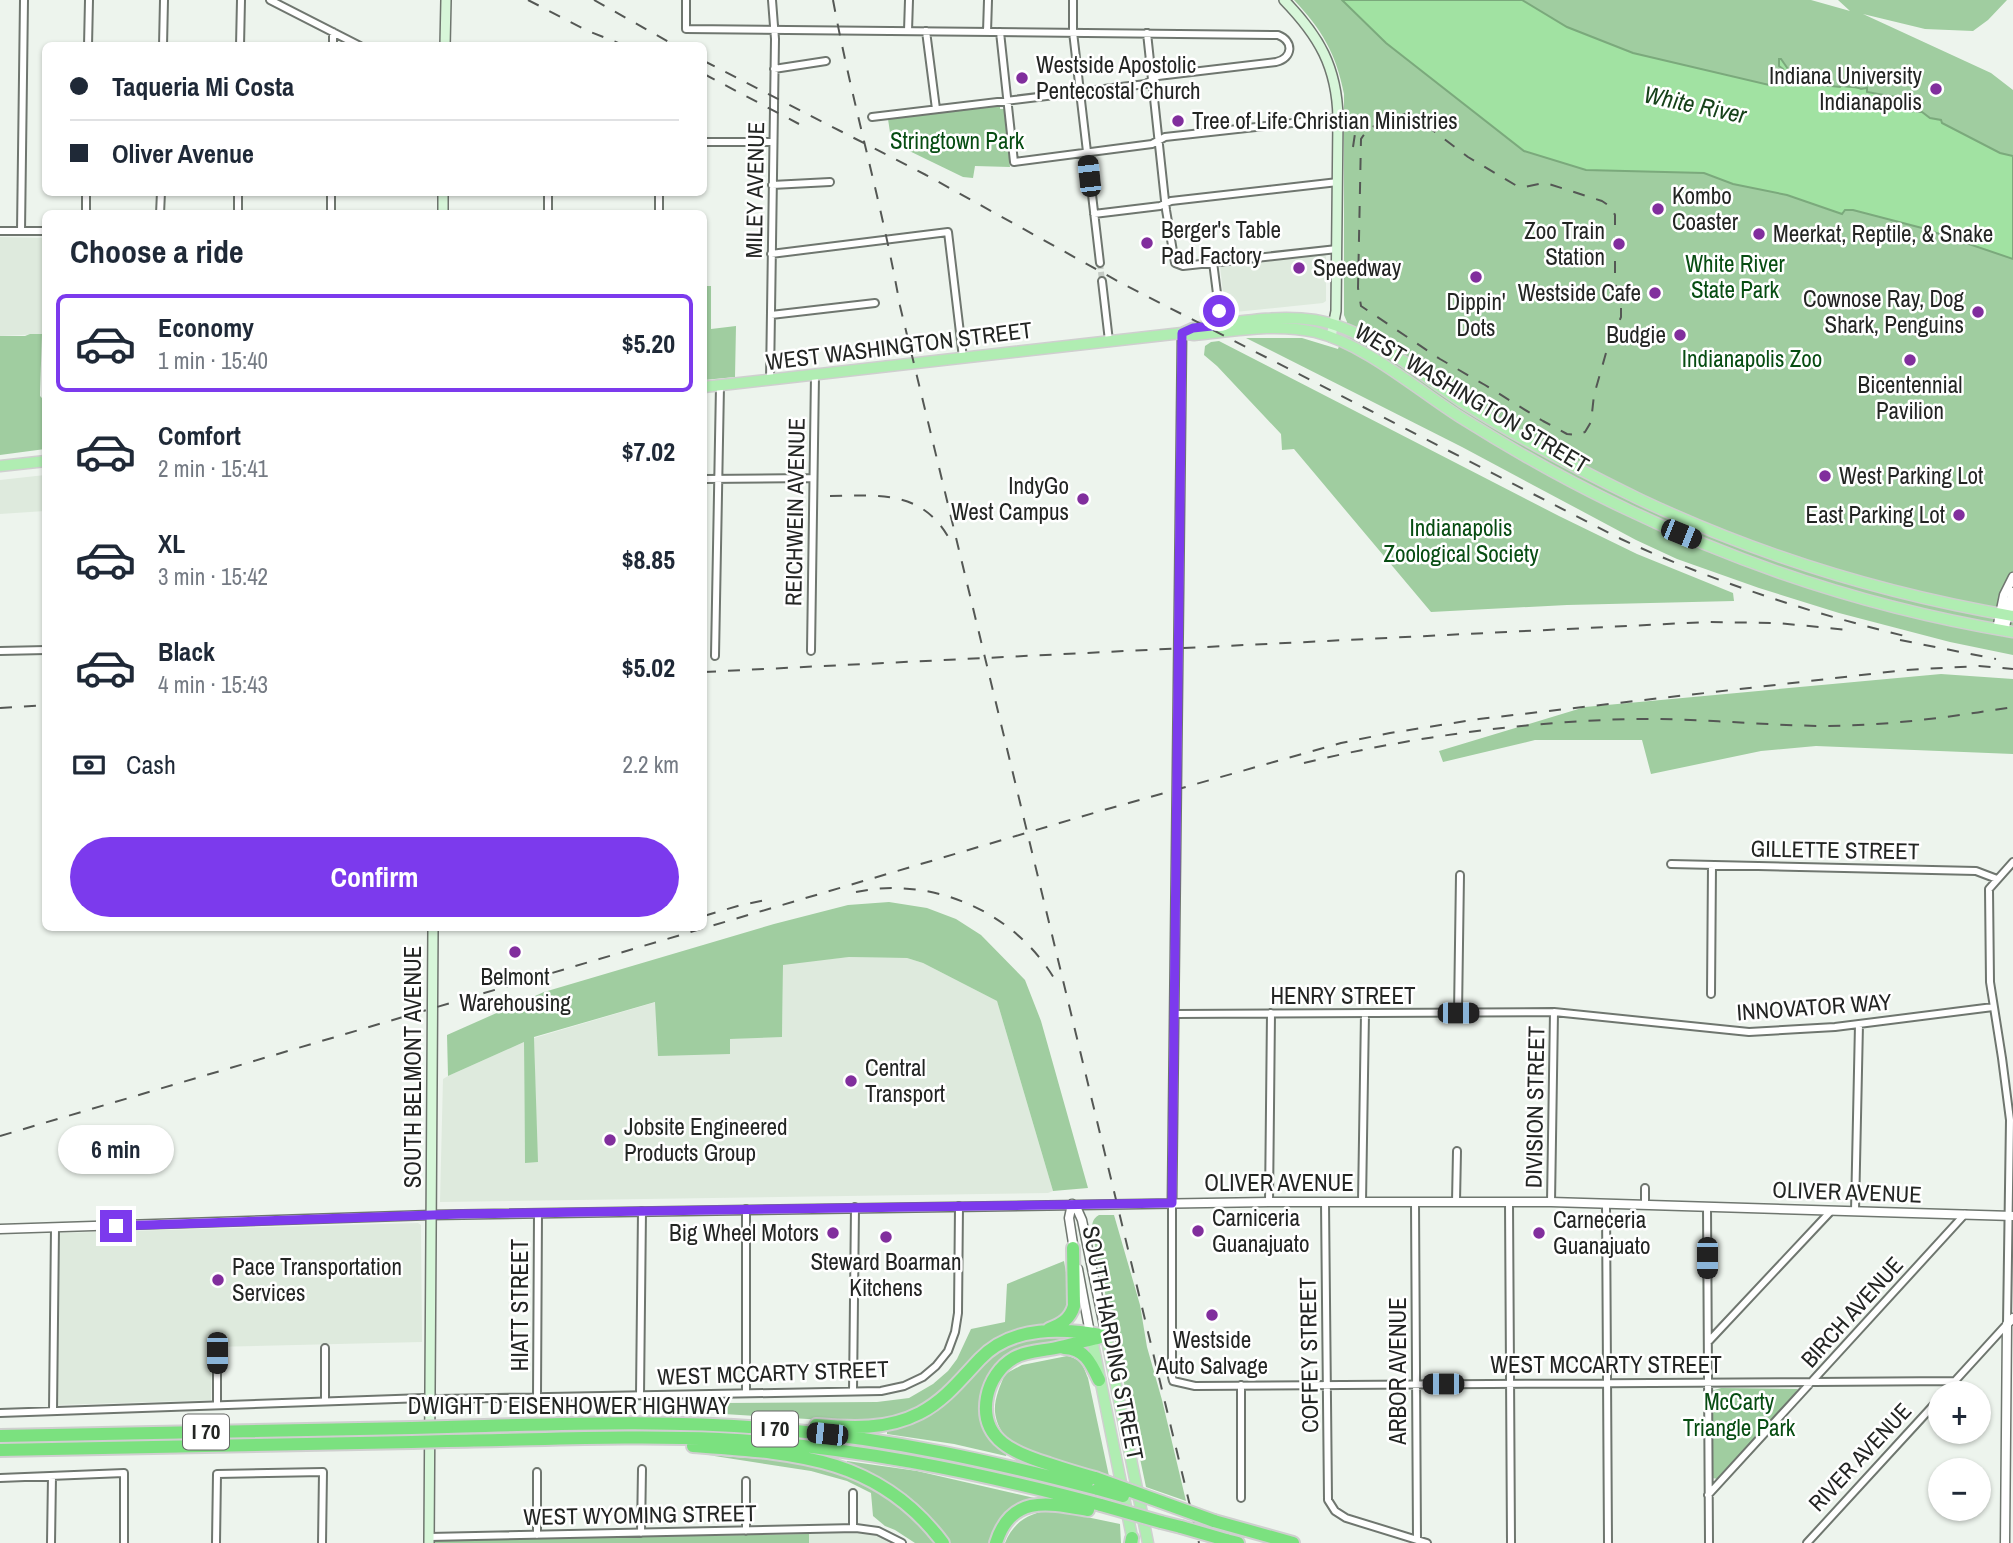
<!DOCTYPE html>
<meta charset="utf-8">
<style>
body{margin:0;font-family:"Archivo Narrow",sans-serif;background:#f2f2f3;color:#1f2937;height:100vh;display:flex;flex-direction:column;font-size:26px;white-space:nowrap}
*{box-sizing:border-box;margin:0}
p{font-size:23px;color:#747a83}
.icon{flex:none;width:38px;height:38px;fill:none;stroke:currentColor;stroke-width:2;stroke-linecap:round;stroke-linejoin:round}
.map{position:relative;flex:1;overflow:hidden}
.drawer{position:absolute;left:42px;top:210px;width:665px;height:721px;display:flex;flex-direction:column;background:#fff;border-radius:10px;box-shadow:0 2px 5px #0004}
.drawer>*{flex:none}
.hud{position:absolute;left:42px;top:42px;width:665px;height:154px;border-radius:10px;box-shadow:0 2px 5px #0004;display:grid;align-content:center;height:154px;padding:0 28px;background:#fff}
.buttons{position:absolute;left:1928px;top:1381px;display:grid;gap:14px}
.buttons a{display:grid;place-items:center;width:63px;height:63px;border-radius:50%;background:#fff;box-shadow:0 2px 5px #0004;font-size:35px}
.end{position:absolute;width:32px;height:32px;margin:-16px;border:9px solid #7c3aed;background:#fff;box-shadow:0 0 0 4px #fff}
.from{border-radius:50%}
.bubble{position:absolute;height:49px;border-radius:24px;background:#fff;box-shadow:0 2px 5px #0004;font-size:23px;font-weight:700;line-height:49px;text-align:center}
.car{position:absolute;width:21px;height:42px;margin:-21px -10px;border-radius:9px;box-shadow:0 0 5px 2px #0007;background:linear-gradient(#222 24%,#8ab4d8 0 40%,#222 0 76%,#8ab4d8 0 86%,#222 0)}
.hud b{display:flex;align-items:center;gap:24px;height:66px;font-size:26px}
.hud b+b{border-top:2px solid #e0e1e3}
.hud i{width:18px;height:18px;background:#1f2937}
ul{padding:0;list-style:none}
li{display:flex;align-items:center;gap:21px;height:98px;margin:0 14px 10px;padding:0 14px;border:4px solid transparent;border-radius:10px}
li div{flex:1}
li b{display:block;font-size:26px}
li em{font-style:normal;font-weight:700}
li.active{border-color:#7c3aed}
li>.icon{width:63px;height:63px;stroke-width:1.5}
h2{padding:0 28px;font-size:32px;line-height:84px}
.pay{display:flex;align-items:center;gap:18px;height:77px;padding:0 28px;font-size:26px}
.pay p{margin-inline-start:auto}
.primary-button{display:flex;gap:14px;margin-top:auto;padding:14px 28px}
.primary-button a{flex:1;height:80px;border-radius:42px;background:#7c3aed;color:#fff;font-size:28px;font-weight:700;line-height:80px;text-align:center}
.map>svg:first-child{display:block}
.built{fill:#deeadd}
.green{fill:#a0cda0}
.water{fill:#a1e2a2;stroke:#7ba97c;stroke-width:2}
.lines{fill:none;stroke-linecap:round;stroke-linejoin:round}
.minor-tunnel{stroke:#c5cbc5;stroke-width:6;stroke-dasharray:6 3;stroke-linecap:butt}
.minor-casing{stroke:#6f766f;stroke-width:10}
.tertiary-casing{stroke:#6f766f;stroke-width:11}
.secondary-casing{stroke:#6f766f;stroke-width:12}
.primary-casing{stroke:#cfcfcf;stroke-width:13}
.motorway-casing{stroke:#cfcfcf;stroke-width:16}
.minor{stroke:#fff;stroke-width:6}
.tertiary{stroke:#fff;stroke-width:8}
.secondary{stroke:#d7f6d9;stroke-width:9}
.primary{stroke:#b0edb2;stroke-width:10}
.motorway{stroke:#7be17f;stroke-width:12}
.rail{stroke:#545754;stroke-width:2;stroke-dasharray:12 12;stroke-linecap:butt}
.motorway-bridge-casing{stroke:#cfcfcf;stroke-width:16;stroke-linecap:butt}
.motorway-bridge{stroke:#7be17f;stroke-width:12}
.route{stroke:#7c3aed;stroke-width:9}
.poi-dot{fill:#812e9d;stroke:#fff;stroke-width:2.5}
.labels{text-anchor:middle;stroke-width:5;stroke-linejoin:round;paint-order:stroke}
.shield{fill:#fff;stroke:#656665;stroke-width:2}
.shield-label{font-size:21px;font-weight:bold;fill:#232523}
.poi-label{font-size:23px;fill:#232523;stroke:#fff;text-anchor:start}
.park-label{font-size:23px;fill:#074d12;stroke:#fff}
.street-label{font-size:23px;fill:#232523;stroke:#fff}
.water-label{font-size:24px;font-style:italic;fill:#154119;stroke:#fff}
</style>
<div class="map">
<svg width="2013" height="1543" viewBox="0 0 2013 1543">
<rect width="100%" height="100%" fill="#edf4ed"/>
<path class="built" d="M0,237L45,238L46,301L42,302V334L0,336Z
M1324,254L1326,256V301L1323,303L1225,313L1220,265Z
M45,475V511L0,514V480Z
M849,957L907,958L923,963L997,1001L1053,1191L1048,1193L440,1202L443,1079L448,1076L524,1042L525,1162H537L534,1038L656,1002L730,1054L729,1039L782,1036L783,964Z
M418,1223L421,1225L422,1342L212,1347L211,1400L57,1405V1233Z
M859,1532L878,1536L894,1543H809V1534Z"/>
<path class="green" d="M1294,0H1811L1850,11L1838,0H2007L1988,20L1973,31L1925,29L1863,14L1991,73L2013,90V655L1950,642L1839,613L1759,588L1677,559L1636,540L1462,447L1246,338H1302L1338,349L1347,322L1344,315V94C1336,53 1322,30 1294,0Z
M1000,106V109H1004L1010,167L975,166L973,178L963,177L897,145L891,139L888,119Z
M704,286H711V329L736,326L735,377L704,380Z
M30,334H42L40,392V396L45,401V449L0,455V336H25Z
M1219,341L1559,516L1637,554L1733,593L1734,601L1567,605L1431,612L1294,449L1282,450L1281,434L1217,366L1204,355L1205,346L1211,342Z
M1941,674L2013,679V754L1816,746L1761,751L1651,774L1642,740H1535L1443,762L1439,751L1585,707Z
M889,902L927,908L956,919L981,935L1025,980L1041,1021L1088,1188L1053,1191L997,1001L923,963L907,958L849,957L783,965L782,1037L730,1039V1054L658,1056L655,1002L534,1037L538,1162L525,1163L524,1042L448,1076L447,1035L544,992L774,924L848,905Z
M1099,1215H1114L1140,1305L1147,1347L1162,1400L1186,1501L1146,1487L1092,1231C1092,1224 1092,1219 1099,1215Z
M1064,1261L1071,1301L1065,1316L1054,1322L1011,1332L928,1403L907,1413L880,1421L857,1422L724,1414V1403L877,1402L909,1398L933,1384L948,1371L957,1359L971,1329L1005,1322L1007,1284Z
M1074,1334L1073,1338L996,1365L989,1434L993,1443L1007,1453L1006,1456L954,1444L887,1434V1430L918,1419L995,1351L1015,1343L1039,1337Z
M1067,1356C1081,1359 1083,1365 1088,1378L1109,1476C1083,1468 1031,1456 1010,1440C1001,1434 996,1422 995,1412C994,1399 1000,1386 1005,1374L1022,1365Z
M1721,1388L1798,1389L1789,1401L1718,1479L1712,1478L1711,1391Z
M708,1455C755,1459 825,1460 867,1482C894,1497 915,1520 935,1543H915L895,1530L885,1526L873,1516L871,1493L847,1481L811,1471Z
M847,1461L917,1471L1039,1499L1015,1507L991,1543H948C918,1505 893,1481 846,1464Z
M1053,1510L1120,1524L1121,1543H1005C1014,1521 1030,1512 1053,1510Z
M809,1534V1543H434L436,1540Z"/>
<path class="water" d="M1342,0H1522L1567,27L1633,53L1769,85L1785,75L1783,69L1779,66V59H1781L1788,69L1789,77L1812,84L1840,87L1841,85C1847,88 1857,86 1861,89L1867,88V92L1895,97L1906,106H1911L1913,111L1915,109L1917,112H1922L1930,118L1941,120L1942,123L2000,153L2013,156V259L1922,228L1853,210H1845L1842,214L1787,195L1733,184L1704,173L1586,170L1524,151L1386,43Z"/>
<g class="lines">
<path class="minor-tunnel" d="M1100,263L1102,281"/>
<defs>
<path id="minor" d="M270,0L360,46
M686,0V29L1278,35C1294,41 1293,58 1276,62L1158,76L1146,84L872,117
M1073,0V32L1100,263
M908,31L909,0
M926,31L936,109
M987,32L988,0
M1000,32L1014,162L1152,144L1165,137L1338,118
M1147,33L1166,210L1175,263L1183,266L1337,249
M88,46L89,0
M163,46L164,0
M240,46L241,0
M333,46V32
M774,69L826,61
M704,142H773
M772,185L830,182
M86,214V192
M160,214L161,192
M238,214V192
M331,214V192
M548,214V192
M659,214V192
M1094,214L1160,206L1171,201L1338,182
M0,231H46
M21,231L24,0
M771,254L948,232L963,358
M1213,262L1221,325
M1102,281L1109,341
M771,315L875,303
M770,380L775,39L772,0
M704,479L813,478
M0,651L46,650
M811,651L815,375
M715,656L720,386
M1671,864L1976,871L1997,879
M1711,994L1712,865
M1458,1013L1460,875
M1175,1014L1554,1012L1749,1032L1835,1027L1993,1007
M1269,1202L1271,1013
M1325,1202L1328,1500L1335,1511L1346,1518L1427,1543
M1362,1202L1365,1013
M1415,1202L1417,1540
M1456,1202L1457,1151
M1509,1202L1511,1543
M1551,1202L1554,1012
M1172,1203V1377L1173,1381L1195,1386L1956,1381
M1606,1204L1608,1543
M1645,1205V1188
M1707,1207L1709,1543
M1855,1211L1859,1024
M1708,1342L1831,1211
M217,1353V1405
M1241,1385V1498
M853,1391L855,1207
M746,1393V1209
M1944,1393L2007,1324L2010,1120L2002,1058L1990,982L1989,889L2013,862
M640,1395L642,1211
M537,1397L538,1213
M325,1401V1348
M53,1411L55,1228
M0,1413L424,1398L438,1399L881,1391L904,1386L923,1377L936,1366L948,1351L955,1332L958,1313L959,1206
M0,1478L124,1473V1543
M746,1481V1531
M1708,1495L1965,1214
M853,1528V1493
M641,1533L642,1469
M537,1535V1472
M429,1537L856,1528L878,1531L902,1543
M51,1543L52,1476
M216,1543L217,1474L323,1472L322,1543
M1807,1543L1941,1397"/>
<path id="tertiary" d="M1997,629L2004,595L2013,577
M2004,631L2013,592
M1172,1203L1182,333
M1072,1204L1078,1211L1082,1220L1106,1336
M1072,1204L1069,1218L1074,1250
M0,1229L431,1215L1269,1202H1551L2013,1216
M1078,1269L1090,1333
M2005,1543L2007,1324L2013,1318"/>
<path id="secondary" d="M1284,0C1319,36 1337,67 1338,118L1336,311L1331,337
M445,46L446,0
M443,214V192
M429,1543L433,928"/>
<path id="primary" d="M1182,333L1193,328C1233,323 1275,314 1315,320C1368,329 1418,373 1462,402C1519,438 1579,470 1639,499C1757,555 1884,594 2013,616
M704,387L1182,333L1194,335C1234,331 1276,323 1315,332C1365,344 1416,389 1460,417C1514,451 1569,482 1626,509C1748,568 1880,610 2013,632
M0,466L46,461
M1091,1334L1133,1542
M1106,1336L1148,1543"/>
<path id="motorway" d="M1049,1329C1062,1324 1070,1319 1074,1306L1073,1248
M1064,1348C1084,1348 1091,1363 1099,1380
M816,1425C852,1428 887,1430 920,1413C945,1400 961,1379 980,1359C1012,1325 1064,1328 1106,1336
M447,1427C560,1424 673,1419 786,1430C892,1439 995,1462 1098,1489
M0,1436L412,1428
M447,1441C537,1440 628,1435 719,1439C850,1446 974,1471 1101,1505
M693,1446C793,1453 878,1456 943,1543
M0,1450L412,1442
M1095,1478C1080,1474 1064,1469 1049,1464C1016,1454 979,1440 987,1397C990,1381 1000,1366 1014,1358C1026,1351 1042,1351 1056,1348C1070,1345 1084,1341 1098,1338
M1214,1521L1293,1543
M1161,1522L1181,1527
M1226,1540L1238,1543
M996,1543C1011,1494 1049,1503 1088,1510
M1131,1543L1132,1538"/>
</defs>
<use href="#minor" class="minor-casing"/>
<use href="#tertiary" class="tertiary-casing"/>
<use href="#secondary" class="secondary-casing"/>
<use href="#primary" class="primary-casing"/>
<use href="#motorway" class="motorway-casing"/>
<use href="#minor" class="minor"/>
<use href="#tertiary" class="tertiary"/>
<use href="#secondary" class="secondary"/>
<use href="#primary" class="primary"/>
<use href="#motorway" class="motorway"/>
<path class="rail" d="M528,0L588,31L626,46
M594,0L676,46
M833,0C852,103 882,203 900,306L1199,1543
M704,61L926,175L1123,284L1621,539C1714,582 1810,613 1909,637
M704,74L799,124
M1405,114L1414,116L1468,157L1517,186L1524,187L1544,183L1549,184L1602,201L1611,207L1615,215V283L1621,301V317L1606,353L1594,395L1591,422L1585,432L1576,435L1567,434L1543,421L1485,385L1440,359L1361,306L1358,288L1361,139C1369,125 1389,118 1405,114Z
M1353,147L1356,127L1364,119
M830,496C882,495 925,490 952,544
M1900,640L1996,659
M704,672L1707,622L1778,623L1848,630
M0,708L46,705
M1304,763C1411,737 1521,722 1631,719C1695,718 1758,725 1822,726C1887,726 1950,717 2013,707
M856,892C936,875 1021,915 1059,987
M704,916L741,905L771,899
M656,929L661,928
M0,1136L1097,812L1341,743L1390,733L1479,719L1905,670L1979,666L2013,669"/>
<defs>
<path id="motorway-bridge" d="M412,1428L447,1427
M412,1442L447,1441
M1095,1478L1214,1521
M1098,1489L1123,1496
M1101,1505L1161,1522
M1181,1527L1226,1540"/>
</defs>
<use href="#motorway-bridge" class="motorway-bridge-casing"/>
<use href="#motorway-bridge" class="motorway-bridge"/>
</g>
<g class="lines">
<path class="route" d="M116,1226L461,1214L1172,1203L1182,333L1193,328L1221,325L1219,311"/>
</g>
<g class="poi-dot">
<circle cx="1022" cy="78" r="7"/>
<circle cx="1936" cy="89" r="7"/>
<circle cx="1178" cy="121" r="7"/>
<circle cx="1658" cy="209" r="7"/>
<circle cx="1759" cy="234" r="7"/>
<circle cx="1147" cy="243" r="7"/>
<circle cx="1619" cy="244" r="7"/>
<circle cx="1299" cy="268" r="7"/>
<circle cx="1476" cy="277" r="7"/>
<circle cx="1655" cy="293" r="7"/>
<circle cx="1978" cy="312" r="7"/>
<circle cx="1680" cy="335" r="7"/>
<circle cx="1910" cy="360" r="7"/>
<circle cx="1825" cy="476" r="7"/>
<circle cx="1083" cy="499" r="7"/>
<circle cx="1959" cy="515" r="7"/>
<circle cx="515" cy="952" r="7"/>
<circle cx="851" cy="1081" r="7"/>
<circle cx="610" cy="1140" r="7"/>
<circle cx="1198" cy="1231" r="7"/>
<circle cx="833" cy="1233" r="7"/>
<circle cx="1539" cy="1233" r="7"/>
<circle cx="886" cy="1237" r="7"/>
<circle cx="218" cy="1280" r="7"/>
<circle cx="1212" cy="1315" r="7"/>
</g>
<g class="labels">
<g class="shield">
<rect x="752" y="1411.5" width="46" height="35" rx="5"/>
<rect x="183" y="1414.5" width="46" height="35" rx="5"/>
</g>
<g class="shield-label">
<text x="775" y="1436">I 70</text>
<text x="206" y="1439">I 70</text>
</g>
<g class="poi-label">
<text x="1036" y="73">Westside Apostolic<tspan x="1036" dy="26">Pentecostal Church</tspan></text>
<text x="1922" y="84" text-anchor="end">Indiana University<tspan x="1922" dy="26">Indianapolis</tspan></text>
<text x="1192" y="129">Tree of Life Christian Ministries</text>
<text x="1672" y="204">Kombo<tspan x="1672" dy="26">Coaster</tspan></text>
<text x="1161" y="238">Berger's Table<tspan x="1161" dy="26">Pad Factory</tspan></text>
<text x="1605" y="239" text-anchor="end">Zoo Train<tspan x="1605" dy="26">Station</tspan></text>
<text x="1773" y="242">Meerkat, Reptile, &amp; Snake</text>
<text x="1313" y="276">Speedway</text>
<text x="1641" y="301" text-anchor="end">Westside Cafe</text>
<text x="1964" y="307" text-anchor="end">Cownose Ray, Dog<tspan x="1964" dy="26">Shark, Penguins</tspan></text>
<text x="1476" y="310" text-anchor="middle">Dippin'<tspan x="1476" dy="26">Dots</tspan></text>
<text x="1666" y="343" text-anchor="end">Budgie</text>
<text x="1910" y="393" text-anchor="middle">Bicentennial<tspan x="1910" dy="26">Pavilion</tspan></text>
<text x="1839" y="484">West Parking Lot</text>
<text x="1069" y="494" text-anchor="end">IndyGo<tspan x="1069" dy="26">West Campus</tspan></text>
<text x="1945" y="523" text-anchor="end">East Parking Lot</text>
<text x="515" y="985" text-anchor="middle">Belmont<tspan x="515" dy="26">Warehousing</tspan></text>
<text x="865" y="1076">Central<tspan x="865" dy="26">Transport</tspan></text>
<text x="624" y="1135">Jobsite Engineered<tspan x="624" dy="26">Products Group</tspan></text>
<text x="1212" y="1226">Carniceria<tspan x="1212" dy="26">Guanajuato</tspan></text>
<text x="1553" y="1228">Carneceria<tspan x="1553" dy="26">Guanajuato</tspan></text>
<text x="819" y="1241" text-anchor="end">Big Wheel Motors</text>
<text x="886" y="1270" text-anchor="middle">Steward Boarman<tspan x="886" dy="26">Kitchens</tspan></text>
<text x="232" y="1275">Pace Transportation<tspan x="232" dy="26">Services</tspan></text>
<text x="1212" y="1348" text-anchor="middle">Westside<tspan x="1212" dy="26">Auto Salvage</tspan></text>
</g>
<g class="park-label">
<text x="957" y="149">Stringtown Park</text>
<text x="1735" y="272">White River<tspan x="1735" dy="26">State Park</tspan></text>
<text x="1752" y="367">Indianapolis Zoo</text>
<text x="1461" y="536">Indianapolis<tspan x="1461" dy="26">Zoological Society</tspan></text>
<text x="1739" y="1410">McCarty<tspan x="1739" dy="26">Triangle Park</tspan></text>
</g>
<g class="street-label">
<text transform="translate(755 190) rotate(-89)" y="8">MILEY AVENUE</text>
<text transform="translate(899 346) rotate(-7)" y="8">WEST WASHINGTON STREET</text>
<text transform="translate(1472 398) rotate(31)" y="8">WEST WASHINGTON STREET</text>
<text transform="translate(795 512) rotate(-89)" y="8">REICHWEIN AVENUE</text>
<text transform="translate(1835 850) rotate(1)" y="8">GILLETTE STREET</text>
<text x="1343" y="1004">HENRY STREET</text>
<text transform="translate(1814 1007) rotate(-4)" y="8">INNOVATOR WAY</text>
<text transform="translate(413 1067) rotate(-90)" y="8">SOUTH BELMONT AVENUE</text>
<text transform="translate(1535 1107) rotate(-89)" y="8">DIVISION STREET</text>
<text x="1279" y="1191">OLIVER AVENUE</text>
<text transform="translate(1847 1192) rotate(2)" y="8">OLIVER AVENUE</text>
<text transform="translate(520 1305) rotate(-90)" y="8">HIATT STREET</text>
<text transform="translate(1852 1312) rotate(-48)" y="8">BIRCH AVENUE</text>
<text transform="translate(1113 1343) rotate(79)" y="8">SOUTH HARDING STREET</text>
<text transform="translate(1309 1355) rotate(-91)" y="8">COFFEY STREET</text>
<text x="1606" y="1373">WEST MCCARTY STREET</text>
<text transform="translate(1398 1371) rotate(-90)" y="8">ARBOR AVENUE</text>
<text transform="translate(773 1373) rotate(-2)" y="8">WEST MCCARTY STREET</text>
<text x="569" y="1414">DWIGHT D EISENHOWER HIGHWAY</text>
<text transform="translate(1860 1457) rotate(-47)" y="8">RIVER AVENUE</text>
<text transform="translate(640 1515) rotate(-1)" y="8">WEST WYOMING STREET</text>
</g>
<g class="water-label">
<text transform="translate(1695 105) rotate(12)" y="8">White River</text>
</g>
</g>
</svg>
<div class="buttons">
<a>+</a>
<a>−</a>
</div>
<i class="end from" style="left:1219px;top:311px"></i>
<i class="end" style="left:116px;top:1226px"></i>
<div class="bubble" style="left:58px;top:1125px;width:116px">6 min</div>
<i class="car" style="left:1089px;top:176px;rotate:354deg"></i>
<i class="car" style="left:1681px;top:534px;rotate:112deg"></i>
<i class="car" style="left:1458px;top:1013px;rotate:90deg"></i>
<i class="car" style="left:1707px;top:1258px;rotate:180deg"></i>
<i class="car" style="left:217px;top:1353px;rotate:180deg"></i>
<i class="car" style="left:1443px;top:1384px;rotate:270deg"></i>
<i class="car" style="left:827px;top:1434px;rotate:276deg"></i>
<div class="hud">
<b><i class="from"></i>Taqueria Mi Costa</b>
<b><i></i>Oliver Avenue</b>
</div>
<section class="drawer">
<h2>Choose a ride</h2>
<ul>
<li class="active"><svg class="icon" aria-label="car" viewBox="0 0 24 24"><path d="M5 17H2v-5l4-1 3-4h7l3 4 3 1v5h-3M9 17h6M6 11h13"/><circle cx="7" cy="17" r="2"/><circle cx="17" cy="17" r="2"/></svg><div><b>Economy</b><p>1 min · 15:40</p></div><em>$5.20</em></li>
<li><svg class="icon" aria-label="car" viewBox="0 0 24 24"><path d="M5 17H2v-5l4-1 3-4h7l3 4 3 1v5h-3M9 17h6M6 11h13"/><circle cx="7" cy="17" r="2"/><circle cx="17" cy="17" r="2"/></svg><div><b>Comfort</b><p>2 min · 15:41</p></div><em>$7.02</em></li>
<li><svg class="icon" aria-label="car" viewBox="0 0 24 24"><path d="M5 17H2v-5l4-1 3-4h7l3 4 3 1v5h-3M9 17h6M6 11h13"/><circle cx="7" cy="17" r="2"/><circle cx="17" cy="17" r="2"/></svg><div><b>XL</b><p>3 min · 15:42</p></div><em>$8.85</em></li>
<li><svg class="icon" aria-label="car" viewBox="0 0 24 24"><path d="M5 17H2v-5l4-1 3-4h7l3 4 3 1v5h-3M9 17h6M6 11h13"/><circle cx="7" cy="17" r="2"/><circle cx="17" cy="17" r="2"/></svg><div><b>Black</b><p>4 min · 15:43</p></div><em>$5.02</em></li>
</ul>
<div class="pay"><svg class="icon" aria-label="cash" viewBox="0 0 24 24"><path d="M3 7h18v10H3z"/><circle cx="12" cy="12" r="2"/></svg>Cash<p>2.2 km</p></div>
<div class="primary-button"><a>Confirm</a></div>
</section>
</div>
